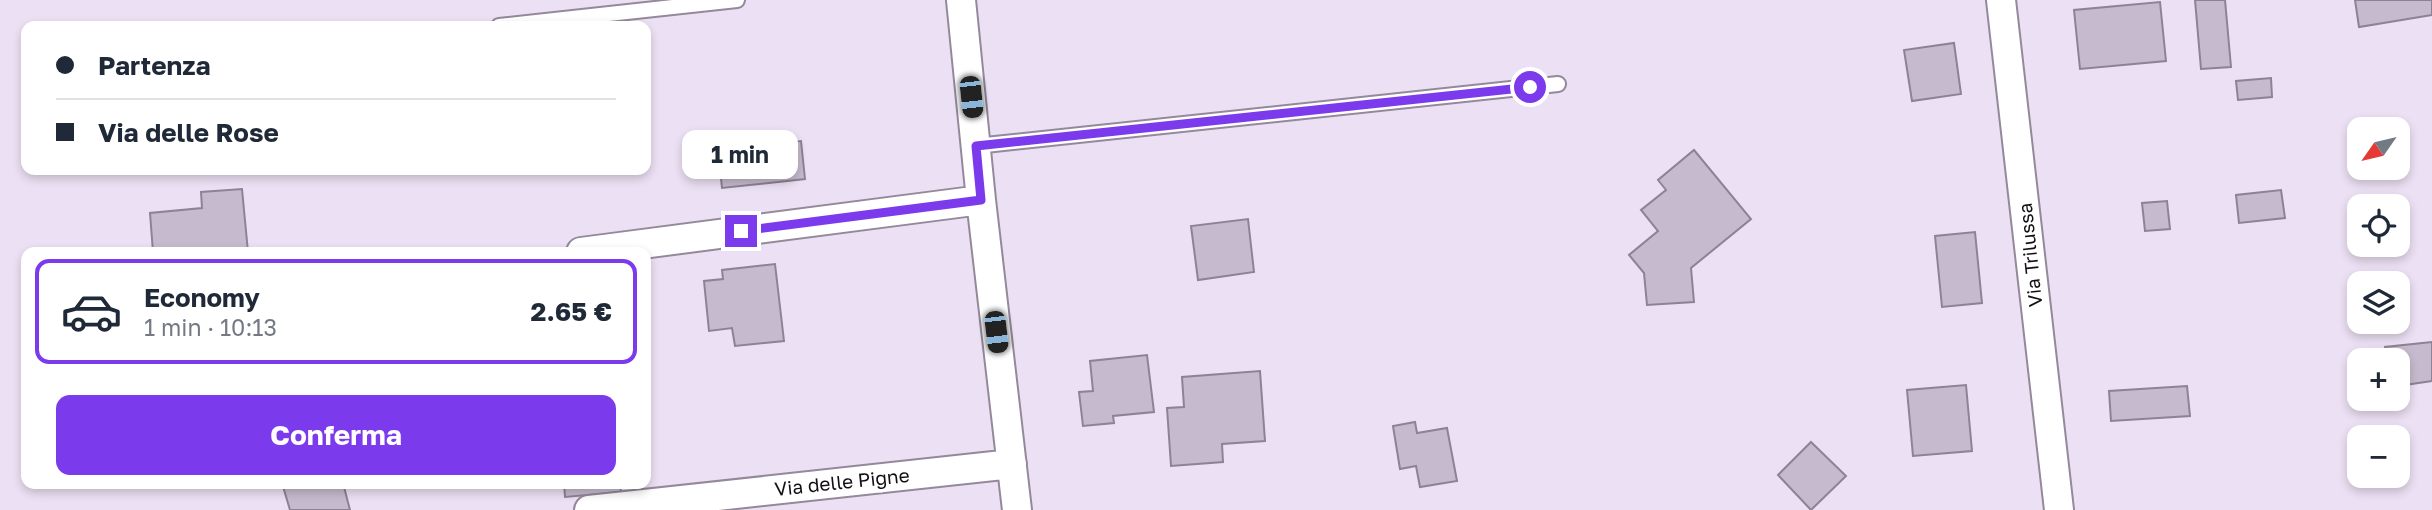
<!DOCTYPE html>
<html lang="it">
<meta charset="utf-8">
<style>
body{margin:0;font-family:"Golos Text",sans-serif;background:#f6f6f7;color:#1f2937;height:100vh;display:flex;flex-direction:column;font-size:26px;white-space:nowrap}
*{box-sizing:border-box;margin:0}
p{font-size:23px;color:#747a83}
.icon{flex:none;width:38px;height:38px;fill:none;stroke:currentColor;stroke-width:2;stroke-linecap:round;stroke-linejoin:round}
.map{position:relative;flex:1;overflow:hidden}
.side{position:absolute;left:21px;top:247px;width:630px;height:242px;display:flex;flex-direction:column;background:#fff;border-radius:14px;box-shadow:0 4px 10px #0003}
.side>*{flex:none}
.guide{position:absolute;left:21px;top:21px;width:630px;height:154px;border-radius:14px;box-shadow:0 4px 10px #0003;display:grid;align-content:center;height:154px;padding:0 35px;background:#fff}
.needle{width:46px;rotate:236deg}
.fabs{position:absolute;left:2347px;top:117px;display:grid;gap:14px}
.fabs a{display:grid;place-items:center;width:63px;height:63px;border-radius:14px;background:#fff;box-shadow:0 4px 10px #0003;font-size:35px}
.end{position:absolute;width:32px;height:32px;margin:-16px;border:9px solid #7c3aed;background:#fff;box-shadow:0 0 0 4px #fff}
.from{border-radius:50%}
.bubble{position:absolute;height:49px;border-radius:14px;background:#fff;box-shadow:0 4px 10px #0003;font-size:23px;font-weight:700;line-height:49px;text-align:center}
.car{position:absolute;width:21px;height:42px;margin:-21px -10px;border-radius:9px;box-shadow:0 0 5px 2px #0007;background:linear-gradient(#222 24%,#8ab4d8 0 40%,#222 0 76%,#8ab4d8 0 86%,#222 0)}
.guide b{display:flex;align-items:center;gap:24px;height:66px;font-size:26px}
.guide b+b{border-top:2px solid #e0e1e3}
.guide i{width:18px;height:18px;background:#1f2937}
ul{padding:12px 0 0;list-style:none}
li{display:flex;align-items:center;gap:21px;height:105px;margin:0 14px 10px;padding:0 21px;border:4px solid transparent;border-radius:14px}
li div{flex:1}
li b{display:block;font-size:26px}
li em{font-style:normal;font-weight:700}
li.selected{border-color:#7c3aed}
li>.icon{width:63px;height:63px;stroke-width:1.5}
.button{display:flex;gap:14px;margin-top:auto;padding:14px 35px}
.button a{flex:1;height:80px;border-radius:14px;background:#7c3aed;color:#fff;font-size:28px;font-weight:700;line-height:80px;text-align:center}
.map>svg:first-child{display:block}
.building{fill:#c6bbce;stroke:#8d8394;stroke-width:2}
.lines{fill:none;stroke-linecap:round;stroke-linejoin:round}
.service-casing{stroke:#94899b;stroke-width:18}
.minor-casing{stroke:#94899b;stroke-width:32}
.service{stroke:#fff;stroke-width:14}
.minor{stroke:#fff;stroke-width:28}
.route{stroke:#7c3aed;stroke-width:9}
.labels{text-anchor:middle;stroke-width:7;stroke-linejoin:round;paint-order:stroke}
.street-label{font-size:19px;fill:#130f15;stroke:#fff}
</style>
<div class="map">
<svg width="2432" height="510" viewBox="0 0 2432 510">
<rect width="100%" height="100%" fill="#ece1f4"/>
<path class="building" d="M2195,0H2225L2231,67L2201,69Z
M2355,0H2432V15L2359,27Z
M2160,2L2166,61L2080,69L2074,10Z
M1954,43L1961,94L1912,101L1904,50Z
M2271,78L2272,97L2238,100L2236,81Z
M801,141L805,179L722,188L718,150Z
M1694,150L1751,219L1691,268L1694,302L1647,305L1644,273L1629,255L1658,231L1641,210L1666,190L1658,180Z
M242,189L248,252H153L150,213L202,208L201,192Z
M2281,190L2285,218L2239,223L2236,195Z
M2167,201L2170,229L2145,231L2142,203Z
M1248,219L1254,272L1198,280L1191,226Z
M1975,232L1982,303L1942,307L1935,236Z
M775,264L784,341L735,346L732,328L709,331L704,281L723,279L722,270Z
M2432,342V381L2398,386V360H2387L2385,347Z
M1147,355L1154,412L1113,416L1114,423L1083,426L1079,392L1093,391L1090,361Z
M1260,371L1265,441L1222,444L1223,462L1171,466L1167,408L1184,407L1182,377Z
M1966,385L1972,451L1913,456L1907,390Z
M2187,386L2190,416L2111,421L2109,391Z
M1415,422L1417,433L1447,428L1457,481L1420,487L1416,466L1400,469L1393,426Z
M1811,442L1846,476L1811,510L1778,475Z
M282,483H343L350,510H290Z
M564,483H620L621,492L565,497Z"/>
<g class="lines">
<defs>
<path id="service" d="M499,26L737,0
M976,146L1558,84"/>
<path id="minor" d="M961,0L981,200L1017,510
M2001,0L2059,510
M581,252L981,200
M589,510L1012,464"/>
</defs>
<use href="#service" class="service-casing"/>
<use href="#minor" class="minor-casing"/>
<use href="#service" class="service"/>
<use href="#minor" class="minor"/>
</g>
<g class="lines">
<path class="route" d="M741,231L981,200L976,146L1530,87"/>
</g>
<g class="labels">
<g class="street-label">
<text transform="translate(2030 255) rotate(-96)" y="7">Via Trilussa</text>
<text transform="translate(842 482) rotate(-6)" y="7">Via delle Pigne</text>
</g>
</g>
</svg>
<div class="fabs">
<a><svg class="needle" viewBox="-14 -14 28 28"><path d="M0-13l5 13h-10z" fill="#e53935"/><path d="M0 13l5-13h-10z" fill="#747a83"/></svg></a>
<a><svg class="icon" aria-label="locate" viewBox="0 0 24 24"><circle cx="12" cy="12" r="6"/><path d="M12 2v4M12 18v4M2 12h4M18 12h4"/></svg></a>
<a><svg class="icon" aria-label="layers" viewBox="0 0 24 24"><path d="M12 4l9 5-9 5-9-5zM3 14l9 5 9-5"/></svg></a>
<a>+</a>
<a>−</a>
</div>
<i class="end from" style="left:1530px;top:87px"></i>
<i class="end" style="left:741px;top:231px"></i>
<div class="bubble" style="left:682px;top:130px;width:116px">1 min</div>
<i class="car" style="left:971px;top:97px;rotate:174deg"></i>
<i class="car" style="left:996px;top:332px;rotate:173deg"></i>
<div class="guide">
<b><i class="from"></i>Partenza</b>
<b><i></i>Via delle Rose</b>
</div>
<section class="side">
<ul>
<li class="selected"><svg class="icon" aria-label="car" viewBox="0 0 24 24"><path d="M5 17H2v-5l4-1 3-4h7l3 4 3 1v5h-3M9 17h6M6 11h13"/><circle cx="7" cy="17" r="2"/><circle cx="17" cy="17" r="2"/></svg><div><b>Economy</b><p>1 min · 10:13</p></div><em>2.65 €</em></li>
</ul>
<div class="button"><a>Conferma</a></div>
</section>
</div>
